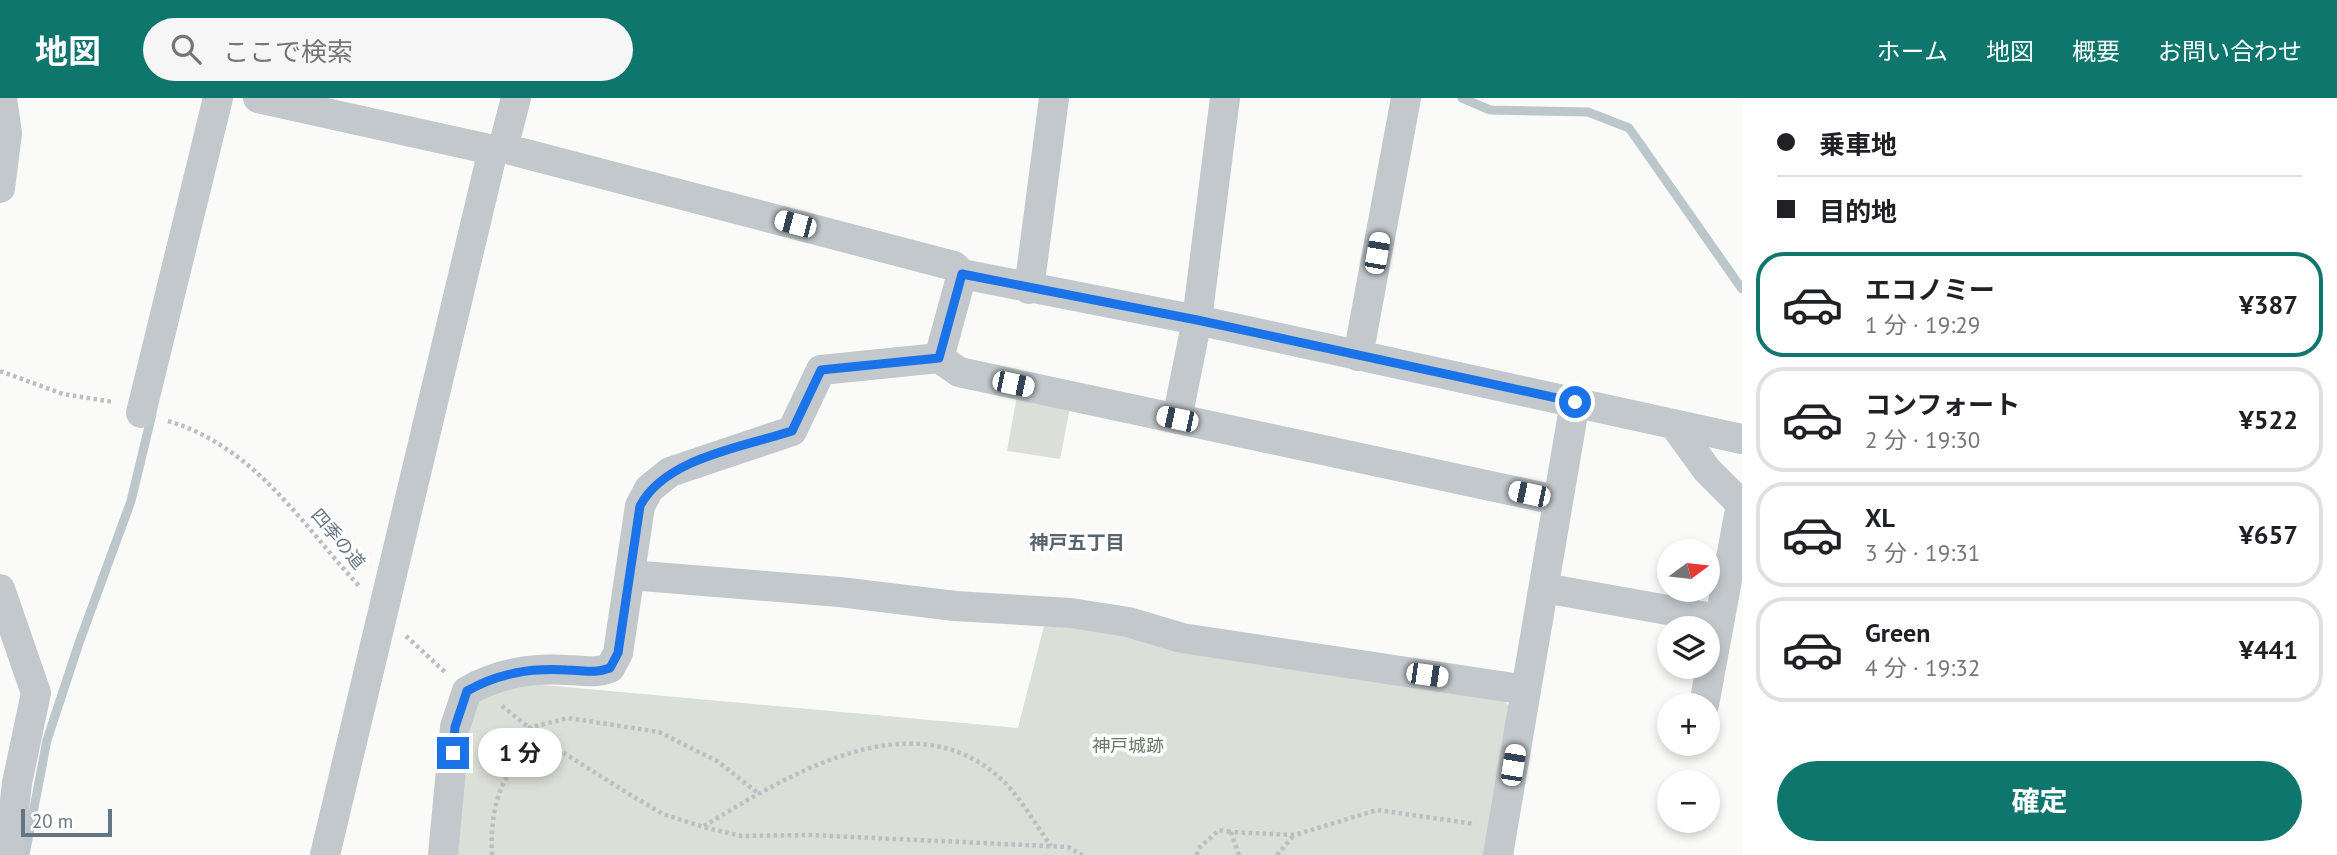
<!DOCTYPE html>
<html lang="ja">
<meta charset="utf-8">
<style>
body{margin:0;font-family:"PT Sans","Noto Sans JP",sans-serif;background:#f6f6f6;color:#202124;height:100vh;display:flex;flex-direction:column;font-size:26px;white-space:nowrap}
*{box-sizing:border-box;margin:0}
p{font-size:23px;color:#757577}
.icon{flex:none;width:38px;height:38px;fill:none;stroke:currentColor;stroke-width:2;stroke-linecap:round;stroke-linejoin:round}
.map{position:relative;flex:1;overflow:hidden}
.details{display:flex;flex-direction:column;background:#fff;width:595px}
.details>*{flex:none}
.hud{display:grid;align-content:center;height:154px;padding:0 35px;background:#fff}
.needle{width:46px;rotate:75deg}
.buttons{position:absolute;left:1657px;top:441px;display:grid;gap:14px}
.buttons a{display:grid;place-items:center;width:63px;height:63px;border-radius:50%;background:#fff;box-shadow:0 4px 10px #0003;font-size:35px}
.scale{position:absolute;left:21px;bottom:18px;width:91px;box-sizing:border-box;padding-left:7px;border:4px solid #657683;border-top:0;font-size:19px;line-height:24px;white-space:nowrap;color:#657683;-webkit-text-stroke:5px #fff;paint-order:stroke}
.end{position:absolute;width:32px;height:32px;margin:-16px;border:9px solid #1a73e8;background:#fff;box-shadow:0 0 0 4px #fff}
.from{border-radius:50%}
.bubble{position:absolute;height:49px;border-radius:24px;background:#fff;box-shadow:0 4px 10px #0003;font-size:23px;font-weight:700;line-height:49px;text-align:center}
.car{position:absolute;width:21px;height:42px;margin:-21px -10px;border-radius:9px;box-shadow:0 0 5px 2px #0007;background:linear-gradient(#fff 24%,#345 0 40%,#fff 0 76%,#345 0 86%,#fff 0)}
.hud b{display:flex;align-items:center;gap:24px;height:66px;font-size:26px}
.hud b+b{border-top:2px solid #e0e0e0}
.hud i{width:18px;height:18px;background:#202124}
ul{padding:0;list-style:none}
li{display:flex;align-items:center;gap:21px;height:105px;margin:0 14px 10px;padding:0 21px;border:4px solid #e0e0e0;border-radius:28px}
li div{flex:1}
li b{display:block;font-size:26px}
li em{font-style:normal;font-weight:700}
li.current{border-color:#0f766e}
li>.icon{width:63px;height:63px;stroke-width:1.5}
.cta{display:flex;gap:14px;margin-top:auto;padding:14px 35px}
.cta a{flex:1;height:80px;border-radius:42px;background:#0f766e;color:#fff;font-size:28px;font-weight:700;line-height:80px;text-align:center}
header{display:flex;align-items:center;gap:42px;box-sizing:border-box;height:98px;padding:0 35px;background:#0f766e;color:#fff}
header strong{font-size:33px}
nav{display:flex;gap:38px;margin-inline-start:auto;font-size:24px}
.search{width:490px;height:63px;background:#f6f6f6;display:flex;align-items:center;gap:18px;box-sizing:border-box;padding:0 24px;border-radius:38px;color:#757577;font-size:26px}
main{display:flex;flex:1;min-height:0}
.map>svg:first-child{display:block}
.green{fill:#dadfd7}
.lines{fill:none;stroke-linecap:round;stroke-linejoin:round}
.stream{stroke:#bbc7cb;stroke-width:9}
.path{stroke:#bbbfc2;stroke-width:4.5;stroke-dasharray:3.5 3.5;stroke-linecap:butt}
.street{stroke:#c3c8cc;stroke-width:30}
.route{stroke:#1a73e8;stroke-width:9}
.labels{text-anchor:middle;stroke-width:7;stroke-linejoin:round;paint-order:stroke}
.street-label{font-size:18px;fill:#657683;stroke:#fff}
.park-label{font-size:18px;fill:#687a64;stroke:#fff}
.neighbourhood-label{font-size:19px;font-weight:bold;fill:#57646e;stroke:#fff}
</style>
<header>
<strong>地図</strong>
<div class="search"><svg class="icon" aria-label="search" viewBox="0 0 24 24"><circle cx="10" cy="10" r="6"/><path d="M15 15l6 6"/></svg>ここで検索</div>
<nav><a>ホーム</a><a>地図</a><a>概要</a><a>お問い合わせ</a></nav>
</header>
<main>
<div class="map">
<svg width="1742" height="757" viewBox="0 0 1742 757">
<rect width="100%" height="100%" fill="#fafaf8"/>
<path class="green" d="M1017,298L1070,310L1060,361L1007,353Z
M1046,520L1497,595L1512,611L1487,757H452L474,603L500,583L1018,630Z"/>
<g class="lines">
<path class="stream" d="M1462,0L1490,12L1588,14L1629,30L1742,191
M25,757L47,642L79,545L131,403L152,316"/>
<path class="path" d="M0,273L63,296L113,304
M168,323C255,349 301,425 359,488
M406,538L446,575
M502,608L551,647L629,696L663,716L703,729L741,738L810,737L1068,749L1082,757
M528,630L568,620L659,634L717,663L758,695
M704,728C787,678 911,600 1000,680C1020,698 1035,726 1051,748
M492,757C490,723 496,682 524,658C530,653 542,650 550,647
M1197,757L1198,751L1219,732L1231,734
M1239,757L1231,734L1295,737L1377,712L1475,726
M1277,757L1294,737"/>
<path class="street" d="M258,0L493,52L503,50L954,168L962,176L1197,222L1742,341
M503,50L516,0
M0,90L7,35L2,0
M1029,191L1054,0
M1358,258L1406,0
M939,260L959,274L1556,402
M141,315L218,0
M1177,321L1197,222L1225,0
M1675,328L1707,372L1742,407
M630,477L840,494L955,508L1071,515L1128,524L1182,540L1526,592
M1544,490L1718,521
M0,491L36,595L17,685L9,757
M1704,607L1741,406
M325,757L493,52
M443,757L455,629L467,593C499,575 531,570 567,572C584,572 594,576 610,570L618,555L640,408L649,391L670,374L792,333L821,272L939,260L962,176
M1498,757L1575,304"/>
</g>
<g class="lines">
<path class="route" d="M453,655L455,629L467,593C499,575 530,570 567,572C583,572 594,576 610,570L618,555L640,408C665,360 743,349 792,333L821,272L939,260L962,176L1197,222L1575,304"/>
</g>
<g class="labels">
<g class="street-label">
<text transform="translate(338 441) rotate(50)" y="6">四季の道</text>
</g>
<g class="park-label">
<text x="1128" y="654">神戸城跡</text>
</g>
<g class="neighbourhood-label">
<text x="1077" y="451">神戸五丁目</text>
</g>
</g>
</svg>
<div class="buttons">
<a><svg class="needle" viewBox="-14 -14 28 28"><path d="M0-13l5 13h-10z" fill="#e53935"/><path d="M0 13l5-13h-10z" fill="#757577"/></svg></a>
<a><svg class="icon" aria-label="layers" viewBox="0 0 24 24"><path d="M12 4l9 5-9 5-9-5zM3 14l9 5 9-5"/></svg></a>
<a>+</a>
<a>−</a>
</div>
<div class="scale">20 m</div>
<i class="end from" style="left:1575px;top:304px"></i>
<i class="end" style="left:453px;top:655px"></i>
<div class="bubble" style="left:478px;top:630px;width:84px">1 分</div>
<i class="car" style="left:795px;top:126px;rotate:285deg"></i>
<i class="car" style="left:1377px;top:155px;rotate:10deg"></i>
<i class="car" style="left:1013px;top:286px;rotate:102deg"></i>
<i class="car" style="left:1177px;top:321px;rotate:282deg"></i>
<i class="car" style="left:1529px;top:396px;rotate:282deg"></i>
<i class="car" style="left:1427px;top:577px;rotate:98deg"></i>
<i class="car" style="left:1513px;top:667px;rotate:9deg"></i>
</div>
<section class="details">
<div class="hud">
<b><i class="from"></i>乗車地</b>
<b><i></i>目的地</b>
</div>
<ul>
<li class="current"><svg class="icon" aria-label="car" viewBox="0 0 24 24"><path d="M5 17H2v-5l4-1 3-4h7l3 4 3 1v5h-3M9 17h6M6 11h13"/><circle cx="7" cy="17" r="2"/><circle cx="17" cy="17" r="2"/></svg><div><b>エコノミー</b><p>1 分 · 19:29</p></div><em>¥387</em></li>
<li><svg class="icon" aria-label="car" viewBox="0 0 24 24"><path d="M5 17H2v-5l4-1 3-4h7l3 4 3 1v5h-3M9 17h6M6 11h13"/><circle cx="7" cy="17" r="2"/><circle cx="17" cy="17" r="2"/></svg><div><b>コンフォート</b><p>2 分 · 19:30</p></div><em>¥522</em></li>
<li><svg class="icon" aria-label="car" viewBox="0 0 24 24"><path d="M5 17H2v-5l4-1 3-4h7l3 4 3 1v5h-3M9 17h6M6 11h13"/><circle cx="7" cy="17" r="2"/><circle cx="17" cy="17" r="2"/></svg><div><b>XL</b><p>3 分 · 19:31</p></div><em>¥657</em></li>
<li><svg class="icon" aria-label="car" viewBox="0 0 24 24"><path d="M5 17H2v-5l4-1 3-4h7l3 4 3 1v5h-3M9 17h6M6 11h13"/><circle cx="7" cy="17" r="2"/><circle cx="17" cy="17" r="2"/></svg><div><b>Green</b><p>4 分 · 19:32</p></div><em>¥441</em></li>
</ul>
<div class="cta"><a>確定</a></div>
</section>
</main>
